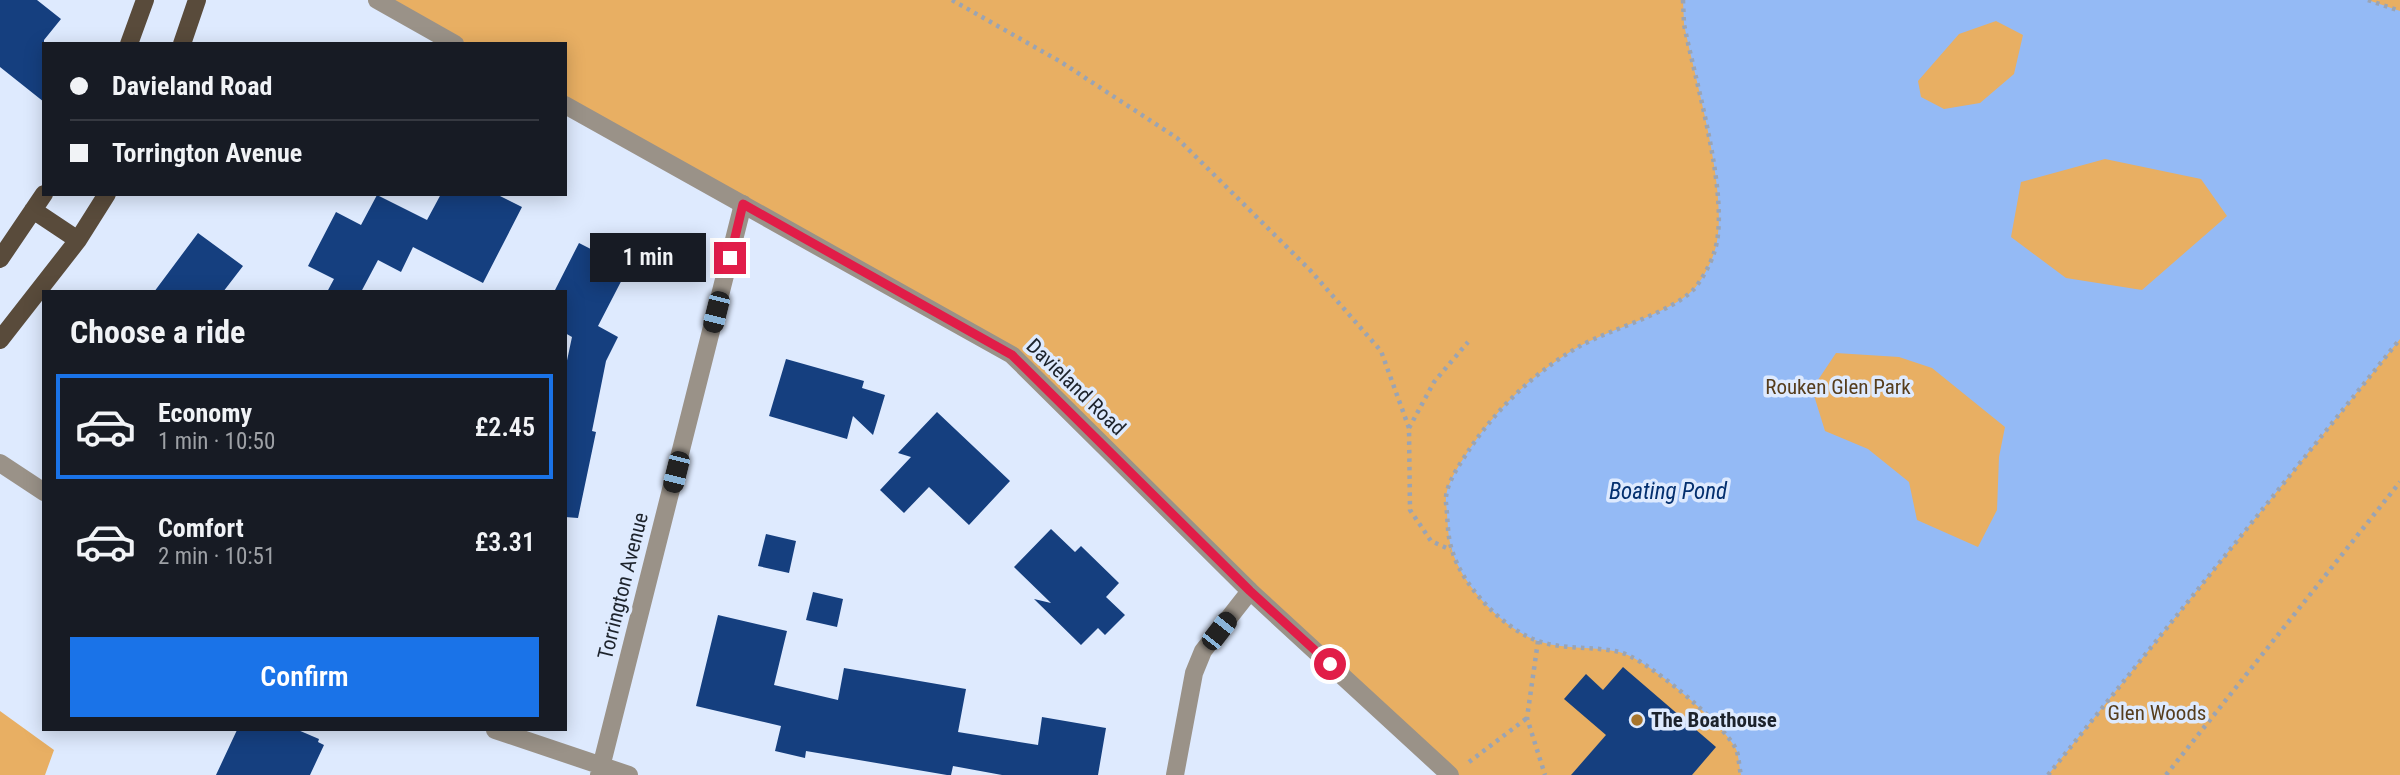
<!DOCTYPE html>
<meta charset="utf-8">
<style>
body{margin:0;font-family:"Roboto Condensed",sans-serif;background:#20242c;color:#f1f3f6;height:100vh;display:flex;flex-direction:column;font-size:26px;white-space:nowrap}
*{box-sizing:border-box;margin:0}
p{font-size:23px;color:#9ea1a6}
.icon{flex:none;width:38px;height:38px;fill:none;stroke:currentColor;stroke-width:2;stroke-linecap:round;stroke-linejoin:round}
.map{position:relative;flex:1;overflow:hidden}
.panel{position:absolute;left:42px;top:290px;width:525px;height:441px;display:flex;flex-direction:column;background:#171b24;border-radius:0px;box-shadow:0 4px 18px #0003}
.panel>*{flex:none}
.top-card{position:absolute;left:42px;top:42px;width:525px;height:154px;border-radius:0px;box-shadow:0 4px 18px #0003;display:grid;align-content:center;height:154px;padding:0 28px;background:#171b24}
.end{position:absolute;width:32px;height:32px;margin:-16px;border:9px solid #e11d48;background:#fff;box-shadow:0 0 0 4px #fff}
.from{border-radius:50%}
.bubble{position:absolute;height:49px;border-radius:0px;background:#171b24;box-shadow:0 4px 18px #0003;font-size:23px;font-weight:600;line-height:49px;text-align:center}
.car{position:absolute;width:21px;height:42px;margin:-21px -10px;border-radius:9px;box-shadow:0 0 5px 2px #0007;background:linear-gradient(#222 24%,#8ab4d8 0 40%,#222 0 76%,#8ab4d8 0 86%,#222 0)}
.top-card b{display:flex;align-items:center;gap:24px;height:66px;font-size:26px}
.top-card b+b{border-top:2px solid #363941}
.top-card i{width:18px;height:18px;background:#f1f3f6}
ul{padding:0;list-style:none}
li{display:flex;align-items:center;gap:21px;height:105px;margin:0 14px 10px;padding:0 14px;border:4px solid transparent;border-radius:0px}
li div{flex:1}
li b{display:block;font-size:26px}
li em{font-style:normal;font-weight:600}
li.active{border-color:#1a73e8}
li>.icon{width:63px;height:63px;stroke-width:1.5}
h2{padding:0 28px;font-size:32px;line-height:84px}
.action{display:flex;gap:14px;margin-top:auto;padding:14px 28px}
.action a{flex:1;height:80px;border-radius:0px;background:#1a73e8;color:#fff;font-size:28px;font-weight:600;line-height:80px;text-align:center}
.map>svg:first-child{display:block}
.green{fill:#e8af63}
.water{fill:#94baf5;fill-rule:evenodd}
.building{fill:#153f7f}
.lines{fill:none;stroke-linecap:round;stroke-linejoin:round}
.path{stroke:#9aa4b4;stroke-width:4.5;stroke-dasharray:3.5 5;stroke-linecap:butt}
.minor{stroke:#9a9288;stroke-width:18}
.tertiary{stroke:#9a9288;stroke-width:18}
.primary{stroke:#594b3b;stroke-width:18}
.route{stroke:#e11d48;stroke-width:9}
.poi-dot{fill:#a6742b;stroke:#deeafe;stroke-width:2.5}
.labels{text-anchor:middle;stroke-width:7;stroke-linejoin:round;paint-order:stroke}
.street-label{font-size:21px;fill:#1d232c;stroke:#deeafe}
.park-label{font-size:21px;fill:#563d1c;stroke:#deeafe}
.poi-label{font-size:21px;font-weight:bold;fill:#1d232c;stroke:#deeafe;text-anchor:start}
.water-label{font-size:23px;font-style:italic;fill:#04306f;stroke:#deeafe}
</style>
<div class="map">
<svg width="2400" height="775" viewBox="0 0 2400 775">
<rect width="100%" height="100%" fill="#deeafe"/>
<path class="green" d="M377,0H2400V775H1450L1012,355L565,105V44H455Z
M0,711L54,750L45,775H0Z"/>
<path class="water" d="M1683,0H2368L2400,11V339L2048,775H1741C1739,767 1739,756 1736,749C1725,725 1645,657 1619,652C1594,646 1567,650 1541,642C1505,631 1462,586 1452,550C1447,536 1448,518 1446,503C1444,486 1460,464 1469,450C1497,408 1536,371 1580,346C1611,329 1670,313 1693,290C1701,282 1711,263 1714,253C1732,202 1695,81 1684,24ZM1996,21L2023,35L2014,74L1980,103L1944,109L1921,97L1918,81L1959,34ZM2105,159L2201,179L2227,216L2142,290L2066,278L2011,237L2021,182ZM1836,353L1899,357L1932,368L2005,427L1999,457L1997,510L1978,547L1917,520L1909,482L1868,449L1825,431L1812,389Z"/>
<path class="building" d="M0,0H37L61,19L44,40V102L0,67Z
M441,194H496L522,207L483,283L413,247L401,272L378,260L361,292H327L334,279L308,266L336,212L361,225L377,195L427,220Z
M198,233L243,266L223,292H154Z
M579,243L628,268L598,326L618,337L606,361L592,431L596,432L578,518L565,517V370L572,337L565,333V292H554Z
M786,359L864,381L862,388L885,395L873,435L853,416L847,439L769,416Z
M937,412L1010,481L969,525L929,487L904,513L880,490L911,457L898,453Z
M1051,529L1075,552L1081,546L1119,583L1106,597L1125,615L1105,635L1098,628L1081,645L1034,599L1051,603L1014,567Z
M766,534L796,541L789,573L758,566Z
M813,592L843,599L837,627L806,620Z
M718,615L787,631L774,685L838,700L844,668L966,689L958,732L1038,745L1042,717L1106,728L1098,775H1002L953,766L951,775H947L806,751L805,758L775,751L781,726L696,706Z
M1623,667L1716,747L1692,775H1571L1606,735L1564,699L1586,674L1603,690Z
M237,730H298L319,739L318,742L324,745L310,775H216Z"/>
<g class="lines">
<path class="path" d="M952,0L1061,62L1177,138L1310,270L1381,351L1409,428L1410,510L1431,541L1451,550
M1683,0L1684,24C1695,81 1732,202 1714,253C1711,263 1701,282 1693,290C1670,313 1611,329 1580,346C1536,371 1497,408 1469,450C1460,464 1444,486 1446,503C1448,518 1447,536 1452,550C1462,586 1505,631 1541,642C1567,650 1594,646 1619,652C1645,657 1725,725 1736,749C1739,756 1739,767 1741,775
M2368,0L2400,11
M1409,428L1434,382L1468,342
M1538,641L1527,718L1545,775
M1469,762L1527,718
M2048,775L2400,339
M2166,775L2400,482"/>
<path class="minor" d="M0,463L44,492
M495,730L629,775
M599,775L743,204
M1175,775L1194,673L1203,651L1250,591"/>
<path class="tertiary" d="M377,0L455,44
M565,105L1012,355L1250,591L1450,775"/>
<path class="primary" d="M129,44L145,0
M182,44L197,0
M33,210L78,240
M0,259L44,194
M0,340L78,240L107,194"/>
</g>
<g class="lines">
<path class="route" d="M730,258L743,204L1012,355L1250,591L1330,664"/>
</g>
<circle class="poi-dot" cx="1637" cy="720" r="7"/>
<g class="labels">
<g class="street-label">
<text transform="translate(1076 387) rotate(44)" y="7">Davieland Road</text>
<text transform="translate(623 586) rotate(-76)" y="7">Torrington Avenue</text>
</g>
<g class="park-label">
<text x="1838" y="394">Rouken Glen Park</text>
<text x="2157" y="720">Glen Woods</text>
</g>
<g class="poi-label">
<text x="1651" y="727">The Boathouse</text>
</g>
<g class="water-label">
<text x="1668" y="499">Boating Pond</text>
</g>
</g>
</svg>
<i class="end from" style="left:1330px;top:664px"></i>
<i class="end" style="left:730px;top:258px"></i>
<div class="bubble" style="left:590px;top:233px;width:116px">1 min</div>
<i class="car" style="left:716px;top:312px;rotate:194deg"></i>
<i class="car" style="left:676px;top:472px;rotate:194deg"></i>
<i class="car" style="left:1219px;top:631px;rotate:38deg"></i>
<div class="top-card">
<b><i class="from"></i>Davieland Road</b>
<b><i></i>Torrington Avenue</b>
</div>
<section class="panel">
<h2>Choose a ride</h2>
<ul>
<li class="active"><svg class="icon" aria-label="car" viewBox="0 0 24 24"><path d="M5 17H2v-5l4-1 3-4h7l3 4 3 1v5h-3M9 17h6M6 11h13"/><circle cx="7" cy="17" r="2"/><circle cx="17" cy="17" r="2"/></svg><div><b>Economy</b><p>1 min · 10:50</p></div><em>£2.45</em></li>
<li><svg class="icon" aria-label="car" viewBox="0 0 24 24"><path d="M5 17H2v-5l4-1 3-4h7l3 4 3 1v5h-3M9 17h6M6 11h13"/><circle cx="7" cy="17" r="2"/><circle cx="17" cy="17" r="2"/></svg><div><b>Comfort</b><p>2 min · 10:51</p></div><em>£3.31</em></li>
</ul>
<div class="action"><a>Confirm</a></div>
</section>
</div>
